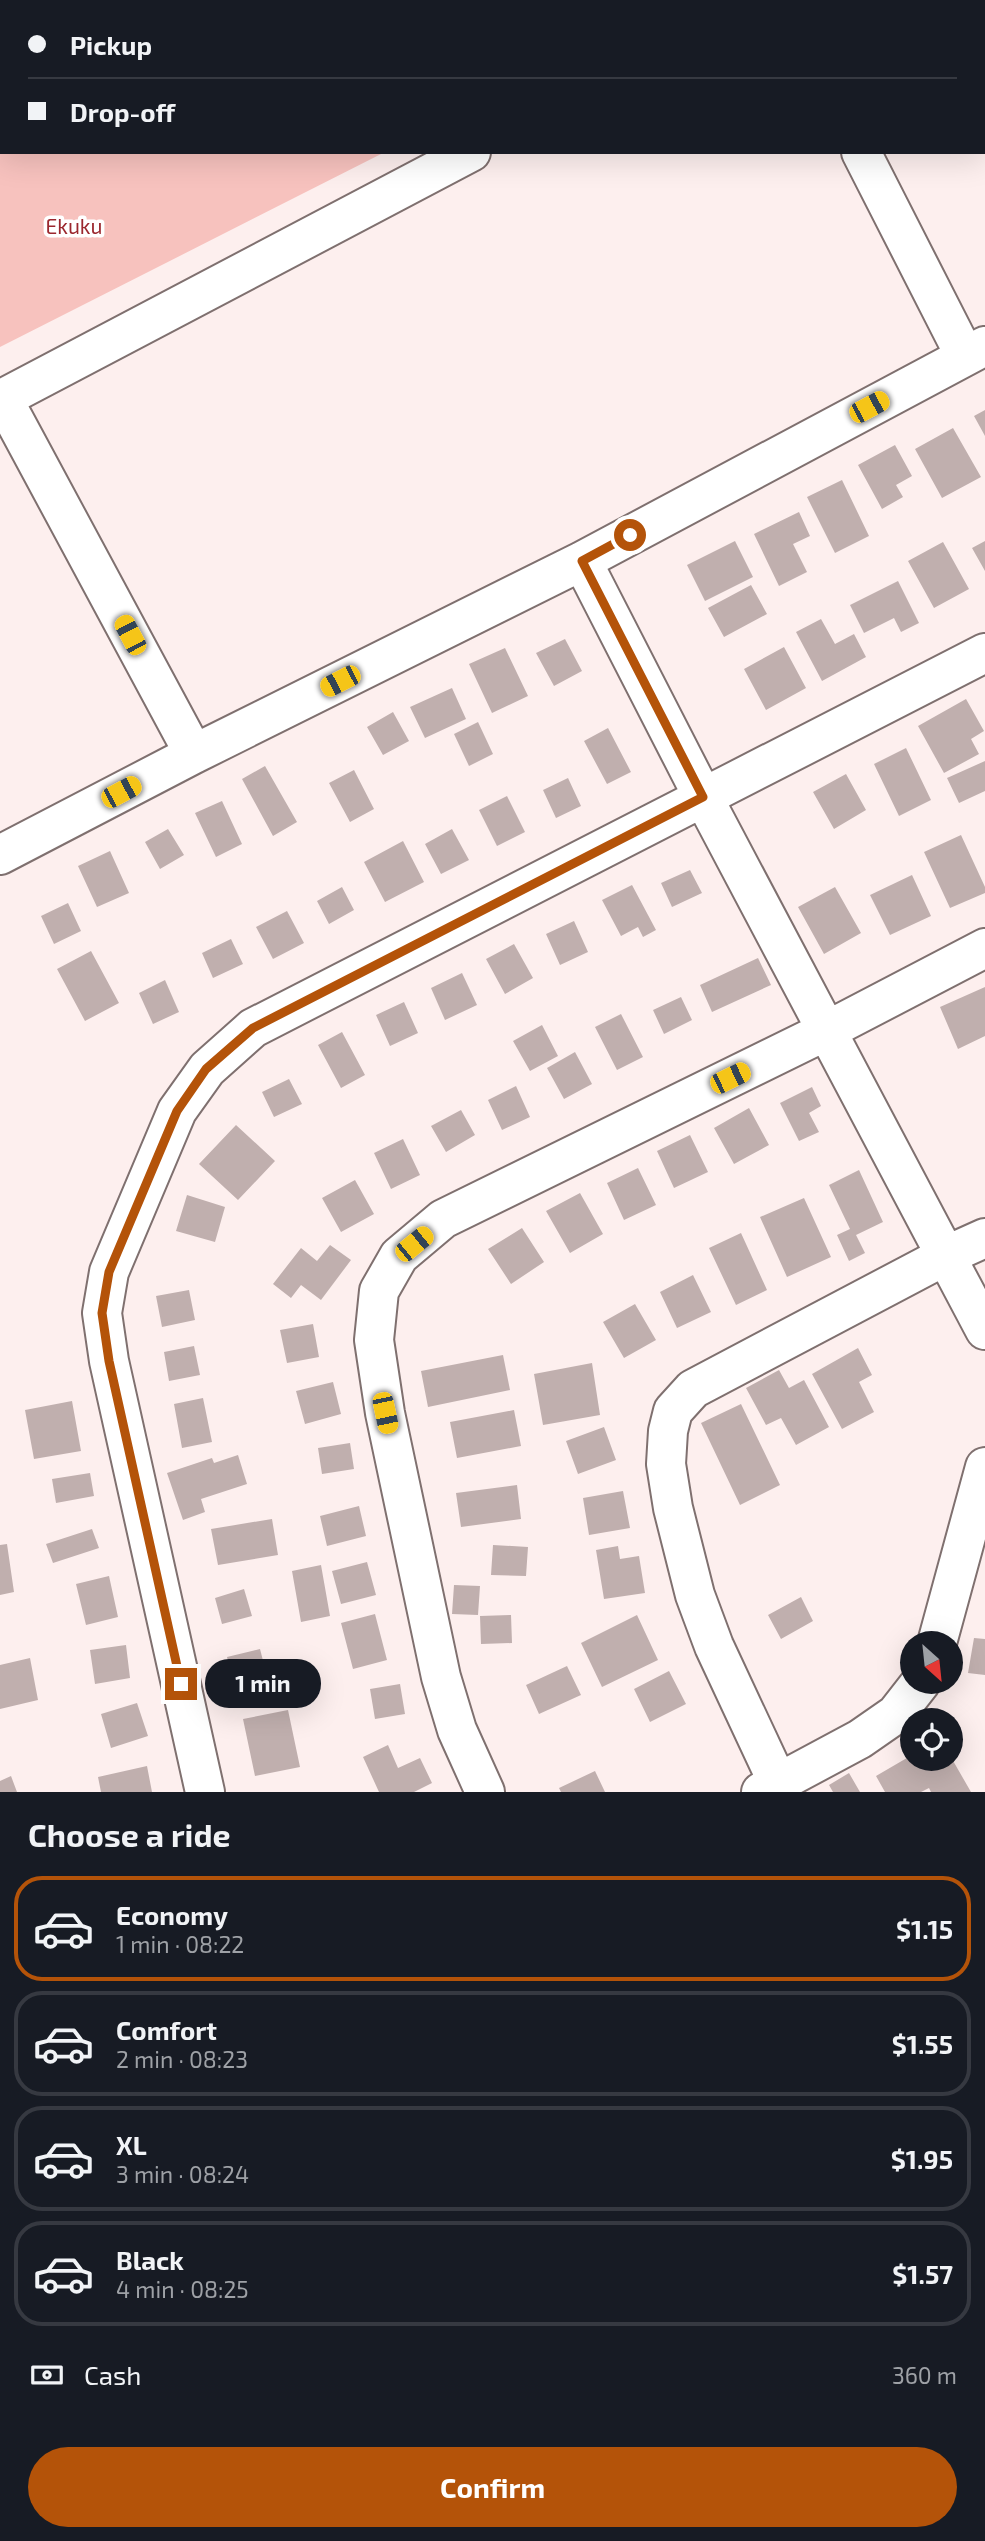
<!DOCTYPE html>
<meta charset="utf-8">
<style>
body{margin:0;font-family:"Exo 2",sans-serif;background:#20242c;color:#f1f3f6;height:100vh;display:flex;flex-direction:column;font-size:26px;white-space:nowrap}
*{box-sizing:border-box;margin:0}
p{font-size:23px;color:#9ea1a6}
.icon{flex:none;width:38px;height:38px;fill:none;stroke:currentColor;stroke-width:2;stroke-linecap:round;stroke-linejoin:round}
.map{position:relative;height:1792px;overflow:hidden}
.drawer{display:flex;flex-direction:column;background:#171b24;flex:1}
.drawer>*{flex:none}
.guide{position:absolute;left:0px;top:0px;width:985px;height:154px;box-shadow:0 7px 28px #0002;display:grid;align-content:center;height:154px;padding:0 28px;background:#171b24}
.needle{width:46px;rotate:153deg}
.controls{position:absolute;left:900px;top:1631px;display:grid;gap:14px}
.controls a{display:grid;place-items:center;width:63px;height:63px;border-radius:50%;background:#171b24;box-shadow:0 7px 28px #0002;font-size:35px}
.end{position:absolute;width:32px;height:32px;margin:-16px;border:9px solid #b45309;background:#fff;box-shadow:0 0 0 4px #fff}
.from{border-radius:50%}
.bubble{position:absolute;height:49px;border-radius:24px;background:#171b24;box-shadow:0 7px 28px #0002;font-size:23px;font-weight:700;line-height:49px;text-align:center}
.car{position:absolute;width:21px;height:42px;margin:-21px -10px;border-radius:9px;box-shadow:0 0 5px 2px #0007;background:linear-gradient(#f5c518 24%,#345 0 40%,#f5c518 0 76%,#345 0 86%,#f5c518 0)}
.guide b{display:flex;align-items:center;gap:24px;height:66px;font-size:26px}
.guide b+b{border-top:2px solid #363941}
.guide i{width:18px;height:18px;background:#f1f3f6}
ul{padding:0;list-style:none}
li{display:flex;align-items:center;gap:21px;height:105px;margin:0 14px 10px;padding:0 14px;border:4px solid #363941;border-radius:28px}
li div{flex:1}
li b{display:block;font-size:26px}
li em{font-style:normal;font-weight:700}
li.active{border-color:#b45309}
li>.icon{width:63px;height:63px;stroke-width:1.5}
h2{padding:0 28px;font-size:32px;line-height:84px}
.pay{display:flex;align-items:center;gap:18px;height:77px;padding:0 28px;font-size:26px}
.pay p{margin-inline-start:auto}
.action{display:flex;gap:14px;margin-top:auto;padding:14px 28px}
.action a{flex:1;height:80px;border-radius:42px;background:#b45309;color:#fff;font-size:28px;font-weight:700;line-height:80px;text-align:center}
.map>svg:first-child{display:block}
.green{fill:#f7c2be}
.building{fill:#c0afae}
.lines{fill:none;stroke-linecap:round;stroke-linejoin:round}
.minor-casing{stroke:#7f706f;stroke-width:42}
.minor{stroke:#fff;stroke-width:38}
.route{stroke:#b45309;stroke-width:9}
.labels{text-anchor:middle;stroke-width:7;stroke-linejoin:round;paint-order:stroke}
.park-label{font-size:21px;fill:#9b272e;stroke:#fff}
</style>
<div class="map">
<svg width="985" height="1792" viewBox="0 0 985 1792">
<rect width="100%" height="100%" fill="#fdefee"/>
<path class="green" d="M0,0H650L2,2V152H385L0,347Z"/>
<path class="building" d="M985,410V436L974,416Z
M953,428L981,477L942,498L915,449Z
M895,445L912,476L896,485L903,497L882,509L858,465Z
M842,480L869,536L835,553L807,497Z
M799,512L810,536L793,544L807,572L779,586L754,534Z
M735,541L753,577L705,601L687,565Z
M985,541V571L972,548Z
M943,542L969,589L934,608L908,561Z
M898,581L919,623L901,632L894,618L864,633L850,605Z
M751,585L767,614L724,637L708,608Z
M821,619L835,644L854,634L866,657L822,681L796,632Z
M565,639L582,671L554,686L536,653Z
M784,647L806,688L766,710L744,669Z
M505,648L528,696L492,713L469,664Z
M452,688L466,719L425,738L410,707Z
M966,699L984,731L971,739L979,754L944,773L918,726Z
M393,712L409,741L383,755L367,727Z
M478,722L493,754L469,766L454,734Z
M608,728L631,772L607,784L584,741Z
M906,748L931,800L899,816L874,764Z
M985,761V791L959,803L947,778Z
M265,766L297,822L273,836L242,779Z
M354,770L374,809L350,822L329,783Z
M846,774L866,810L834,829L813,792Z
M568,778L581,806L556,818L543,790Z
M507,796L525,832L497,846L479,810Z
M222,801L242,844L216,857L195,813Z
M168,829L184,855L160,869L145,842Z
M452,829L469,860L441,874L425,844Z
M961,835L985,887V893L950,908L924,852Z
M403,841L424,882L385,902L364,862Z
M110,851L129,893L97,907L78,866Z
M690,870L702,893L672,907L661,883Z
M912,875L931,916L890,935L870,895Z
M632,885L656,930L643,937L638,927L621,936L602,900Z
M342,887L354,910L329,924L317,901Z
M835,887L861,933L824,954L798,907Z
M68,903L81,931L54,944L41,916Z
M287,911L304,943L273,959L256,927Z
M574,921L588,952L560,965L546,934Z
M231,939L243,964L213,978L202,953Z
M514,944L533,978L505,994L486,959Z
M91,951L119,1003L85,1021L57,969Z
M758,958L771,985L712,1012L700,985Z
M462,973L477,1005L445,1020L431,988Z
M165,980L179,1012L153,1024L139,993Z
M985,987V1036L958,1049L940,1007Z
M681,997L692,1020L664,1034L653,1010Z
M404,1002L418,1033L390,1046L376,1015Z
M621,1014L643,1057L617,1070L595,1027Z
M542,1025L558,1056L530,1071L513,1041Z
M342,1032L365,1075L341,1088L318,1045Z
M575,1052L592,1084L564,1099L547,1068Z
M289,1079L302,1104L274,1117L262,1092Z
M516,1086L530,1117L502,1130L488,1100Z
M812,1087L821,1106L809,1113L819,1132L799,1141L780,1103Z
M749,1108L769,1145L734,1164L714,1128Z
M461,1110L475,1135L446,1152L431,1126Z
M236,1125L275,1161L238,1200L199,1164Z
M690,1135L708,1172L674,1188L657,1151Z
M403,1139L420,1175L391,1189L374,1153Z
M638,1168L656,1205L624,1220L607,1183Z
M859,1170L883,1222L856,1235L865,1253L849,1261L837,1235L850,1229L829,1185Z
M355,1180L374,1214L341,1232L322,1198Z
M580,1193L603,1234L570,1253L546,1211Z
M187,1195L225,1207L215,1242L176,1231Z
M804,1198L831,1257L787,1277L760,1217Z
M522,1228L544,1262L511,1284L488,1249Z
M741,1233L767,1290L736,1305L709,1248Z
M330,1245L351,1260L321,1300L301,1285L291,1298L273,1284L301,1248L317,1261Z
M693,1275L711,1312L677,1328L660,1292Z
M189,1290L195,1320L162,1327L156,1296Z
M635,1304L656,1340L624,1358L603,1322Z
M313,1324L319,1357L287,1363L280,1330Z
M194,1346L200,1375L169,1381L164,1352Z
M858,1348L872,1375L859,1382L874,1412L842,1429L812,1374Z
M503,1355L510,1390L428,1407L421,1371Z
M592,1363L600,1415L543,1425L534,1374Z
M779,1370L789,1388L804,1380L829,1427L796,1445L781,1418L766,1425L746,1388Z
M333,1382L341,1414L305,1424L296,1391Z
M203,1398L212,1442L182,1448L174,1404Z
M72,1401L81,1451L34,1459L25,1410Z
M741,1404L780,1485L740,1505L701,1423Z
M514,1410L521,1446L457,1458L450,1422Z
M604,1427L616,1460L578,1474L566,1441Z
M350,1443L354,1469L322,1474L318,1448Z
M238,1455L247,1484L201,1499L205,1512L183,1520L167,1473L212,1458L214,1463Z
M90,1473L94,1496L56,1503L52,1479Z
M517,1485L521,1519L461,1527L456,1493Z
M623,1491L630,1528L589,1535L583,1498Z
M359,1506L366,1536L327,1546L320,1516Z
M272,1519L278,1555L218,1565L211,1529Z
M92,1529L99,1548L53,1563L46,1544Z
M7,1544L14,1592L0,1595V1545Z
M493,1545L528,1547L526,1576L491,1575Z
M618,1546L620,1559L639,1556L645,1593L604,1599L596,1550Z
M367,1562L376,1595L341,1604L332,1571Z
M321,1565L330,1616L301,1622L292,1571Z
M109,1576L118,1617L86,1625L76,1584Z
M454,1585L480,1586L478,1615L452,1614Z
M244,1589L252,1616L222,1624L215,1598Z
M801,1597L813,1621L781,1639L768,1615Z
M375,1614L387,1660L353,1669L341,1623Z
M511,1615L512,1643L481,1644L480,1616Z
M637,1615L658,1660L602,1687L581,1643Z
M974,1638L985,1639V1675L968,1673Z
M126,1645L130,1678L95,1684L90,1650Z
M260,1649L268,1680L235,1689L227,1657Z
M30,1658L38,1700L0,1709V1665Z
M567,1666L581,1695L539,1714L526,1685Z
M669,1671L686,1704L650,1722L634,1689Z
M400,1684L405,1714L375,1719L370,1689Z
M137,1703L148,1736L111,1748L101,1714Z
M288,1710L300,1767L255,1776L243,1719Z
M388,1745L398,1768L420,1758L432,1783L414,1792H379L363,1757Z
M912,1755V1759H930L932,1762L937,1759H952L971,1792H931L929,1788L921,1792H885L876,1776Z
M147,1766L152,1792H101L98,1777Z
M595,1771L605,1792H561L559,1788Z
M849,1773L860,1792H833L829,1785Z
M11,1776L17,1792H0V1781Z"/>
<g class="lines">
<defs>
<path id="minor" d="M766,0L768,2
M692,2L694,0
M861,152L965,356
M3,399L194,754
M0,400L471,152
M582,561L703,797L985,1330
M0,855L194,754L582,561L985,346
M937,1643L985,1467
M778,1783L714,1646L695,1595L673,1508L666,1464L668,1431L673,1411L693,1389L945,1256L985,1238
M205,1792L109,1361L102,1313L109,1272L177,1111L207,1069L253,1028L985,653
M485,1792L457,1730L441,1677L385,1413L374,1340L379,1291L399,1256L443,1219L826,1031L985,948
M761,1792L860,1739L896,1714L921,1682"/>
</defs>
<use href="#minor" class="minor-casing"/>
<use href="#minor" class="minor"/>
</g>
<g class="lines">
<path class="route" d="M181,1684L109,1361L102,1313L109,1272L177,1111L206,1069L253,1028L703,797L582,561L630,535"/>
</g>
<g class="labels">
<g class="park-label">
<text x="74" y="234">Ekuku</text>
</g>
</g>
</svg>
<div class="controls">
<a><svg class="needle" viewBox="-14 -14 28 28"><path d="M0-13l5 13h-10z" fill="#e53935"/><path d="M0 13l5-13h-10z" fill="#9ea1a6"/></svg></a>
<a><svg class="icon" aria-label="locate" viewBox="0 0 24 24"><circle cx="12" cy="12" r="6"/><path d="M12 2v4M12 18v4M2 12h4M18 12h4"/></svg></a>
</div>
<i class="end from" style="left:630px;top:535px"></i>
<i class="end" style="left:181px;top:1684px"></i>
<div class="bubble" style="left:205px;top:1659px;width:116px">1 min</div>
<i class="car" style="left:869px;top:407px;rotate:62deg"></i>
<i class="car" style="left:130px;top:635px;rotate:332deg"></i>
<i class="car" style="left:340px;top:681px;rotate:243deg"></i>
<i class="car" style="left:121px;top:792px;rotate:62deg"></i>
<i class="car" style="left:730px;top:1078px;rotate:64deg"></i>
<i class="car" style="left:414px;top:1244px;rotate:51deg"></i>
<i class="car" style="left:385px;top:1413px;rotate:168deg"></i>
<div class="guide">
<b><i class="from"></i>Pickup</b>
<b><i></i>Drop-off</b>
</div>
</div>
<section class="drawer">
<h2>Choose a ride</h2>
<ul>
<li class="active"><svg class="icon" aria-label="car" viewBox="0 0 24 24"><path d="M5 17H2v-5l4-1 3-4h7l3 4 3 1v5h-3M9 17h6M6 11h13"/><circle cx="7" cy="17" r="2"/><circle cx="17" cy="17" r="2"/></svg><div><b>Economy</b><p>1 min · 08:22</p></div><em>$1.15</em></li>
<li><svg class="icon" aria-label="car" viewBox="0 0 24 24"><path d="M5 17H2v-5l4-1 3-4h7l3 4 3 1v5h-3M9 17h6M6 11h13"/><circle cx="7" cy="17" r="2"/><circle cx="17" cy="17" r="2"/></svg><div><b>Comfort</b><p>2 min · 08:23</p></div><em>$1.55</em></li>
<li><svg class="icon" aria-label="car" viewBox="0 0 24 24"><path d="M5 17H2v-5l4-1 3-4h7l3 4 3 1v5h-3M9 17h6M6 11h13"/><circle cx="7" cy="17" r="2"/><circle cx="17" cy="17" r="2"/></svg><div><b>XL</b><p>3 min · 08:24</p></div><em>$1.95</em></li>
<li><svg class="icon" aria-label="car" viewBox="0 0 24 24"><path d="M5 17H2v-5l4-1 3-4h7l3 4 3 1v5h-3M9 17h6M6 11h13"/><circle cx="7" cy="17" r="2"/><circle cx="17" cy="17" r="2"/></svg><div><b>Black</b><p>4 min · 08:25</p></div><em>$1.57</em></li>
</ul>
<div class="pay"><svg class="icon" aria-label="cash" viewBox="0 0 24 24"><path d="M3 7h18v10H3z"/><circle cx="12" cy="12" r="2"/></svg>Cash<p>360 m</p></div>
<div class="action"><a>Confirm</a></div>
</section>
